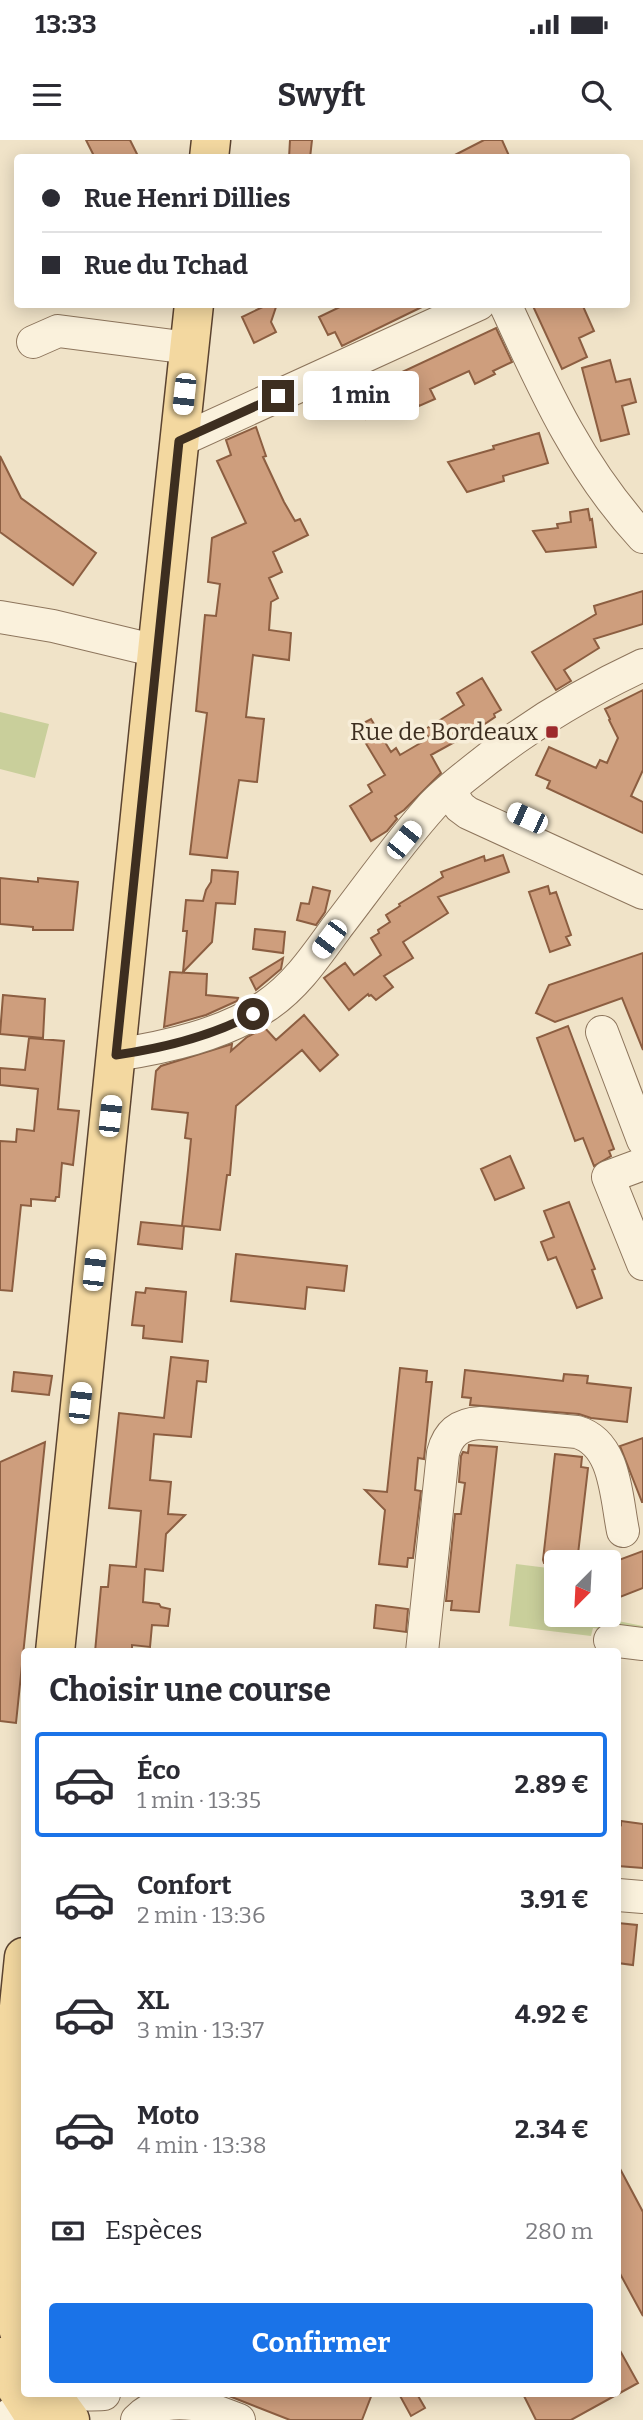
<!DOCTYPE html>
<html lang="fr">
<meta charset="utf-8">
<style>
body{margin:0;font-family:Bitter,serif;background:#f7f7f7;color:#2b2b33;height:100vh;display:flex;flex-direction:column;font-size:26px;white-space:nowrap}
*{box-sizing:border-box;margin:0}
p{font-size:23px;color:#7c7c81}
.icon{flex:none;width:38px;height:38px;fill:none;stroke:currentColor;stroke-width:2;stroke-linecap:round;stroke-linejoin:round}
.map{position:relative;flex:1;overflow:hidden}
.side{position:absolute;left:21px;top:1508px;width:600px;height:749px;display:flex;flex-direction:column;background:#fff;border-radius:7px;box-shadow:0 4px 18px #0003}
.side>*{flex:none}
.top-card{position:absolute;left:14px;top:14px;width:616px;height:154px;border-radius:7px;box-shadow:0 4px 18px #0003;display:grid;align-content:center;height:154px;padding:0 28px;background:#fff}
.needle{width:46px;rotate:204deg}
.controls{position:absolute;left:544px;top:1410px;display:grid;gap:14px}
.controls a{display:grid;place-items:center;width:77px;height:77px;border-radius:7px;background:#fff;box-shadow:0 4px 18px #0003;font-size:35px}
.end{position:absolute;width:32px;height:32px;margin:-16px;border:9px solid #3d2e20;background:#fff;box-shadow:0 0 0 4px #fff}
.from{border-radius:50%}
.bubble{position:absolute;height:49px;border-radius:7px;background:#fff;box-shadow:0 4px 18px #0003;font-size:23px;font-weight:700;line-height:49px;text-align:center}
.car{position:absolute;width:21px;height:42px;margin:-21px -10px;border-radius:9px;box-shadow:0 0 5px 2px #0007;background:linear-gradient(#fff 24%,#345 0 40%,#fff 0 76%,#345 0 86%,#fff 0)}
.top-card b{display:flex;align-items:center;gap:24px;height:66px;font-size:26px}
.top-card b+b{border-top:2px solid #e1e1e2}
.top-card i{width:18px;height:18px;background:#2b2b33}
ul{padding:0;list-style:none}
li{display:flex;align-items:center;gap:21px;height:105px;margin:0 14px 10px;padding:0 14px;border:4px solid transparent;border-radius:7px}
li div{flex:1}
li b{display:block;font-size:26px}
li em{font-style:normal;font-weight:700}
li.on{border-color:#1a73e8}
li>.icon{width:63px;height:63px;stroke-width:1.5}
h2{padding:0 28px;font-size:32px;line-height:84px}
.pay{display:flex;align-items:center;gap:18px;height:77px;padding:0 28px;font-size:26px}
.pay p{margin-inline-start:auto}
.cta{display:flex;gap:14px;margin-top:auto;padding:14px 28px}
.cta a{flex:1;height:80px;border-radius:7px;background:#1a73e8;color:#fff;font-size:28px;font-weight:700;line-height:80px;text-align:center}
.status{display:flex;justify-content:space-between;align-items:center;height:49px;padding:0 35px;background:#fff;direction:ltr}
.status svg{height:19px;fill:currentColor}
header{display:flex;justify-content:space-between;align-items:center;height:91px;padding:0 28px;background:#fff;font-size:32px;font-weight:700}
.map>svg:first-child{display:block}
.green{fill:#c9cf9b}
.building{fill:#ce9e7d;stroke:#8c5e41;stroke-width:2}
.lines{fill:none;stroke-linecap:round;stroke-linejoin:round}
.minor-casing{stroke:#8d755c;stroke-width:34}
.major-casing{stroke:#5b4330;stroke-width:41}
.minor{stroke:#faf1dc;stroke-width:32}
.major{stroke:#f3d8a0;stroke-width:38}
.route{stroke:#3d2e20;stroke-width:9}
.poi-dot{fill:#9d2a2d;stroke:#f7edd8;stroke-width:2.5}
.labels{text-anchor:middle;stroke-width:7;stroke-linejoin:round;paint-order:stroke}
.poi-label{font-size:24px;fill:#3d2e20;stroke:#f7edd8;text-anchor:end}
</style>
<div class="status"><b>13:33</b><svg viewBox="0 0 49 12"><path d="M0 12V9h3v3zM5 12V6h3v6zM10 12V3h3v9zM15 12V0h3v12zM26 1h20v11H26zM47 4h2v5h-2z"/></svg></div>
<header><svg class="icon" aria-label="menu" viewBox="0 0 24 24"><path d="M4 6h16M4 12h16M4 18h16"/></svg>Swyft<svg class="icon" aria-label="search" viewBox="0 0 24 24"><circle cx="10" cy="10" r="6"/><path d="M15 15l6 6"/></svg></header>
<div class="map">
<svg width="643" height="2280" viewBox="0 0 643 2280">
<rect width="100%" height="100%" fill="#f0e3c8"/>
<path class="green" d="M0,572L49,584L35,638L0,629Z
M516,1424L556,1429V1475H609V1459L618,1481L643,1486V1494L593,1488L591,1496L509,1486Z"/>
<path class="building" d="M86,0H130L139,18H95Z
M290,0H312L310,18H289Z
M484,0H502L510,18H449Z
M269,164H277L271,182L276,192L254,203L242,177Z
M346,164H428L342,206L335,192L328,195L319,177Z
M532,164H582L594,191L579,198L587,217L562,229Z
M496,188L512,222L493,231L495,234L475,244L469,231L430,249L435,259L419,266L414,257L366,279L353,255Z
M610,220L616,242L630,239L636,262L622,266L629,294L601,301L582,228Z
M256,287L266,316L263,317L284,362L295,381L300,379L308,395L273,412L282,432L269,438L278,458L271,462L269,490L291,493L289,520L253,515L246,577L264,579L257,642L239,640L227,718L190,714L207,573L196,571L205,475L216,476L220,444L208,442L212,398L246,383L217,321L231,315L226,300Z
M539,293L548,323L503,336L504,341L467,352L448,322L494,309L493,306Z
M0,316L21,358L96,413L73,445L0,392Z
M588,369L590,380L592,379L596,407L546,412L533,391L558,388L557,384L571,382L570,372Z
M643,451V484L594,499L599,508L564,530L571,541L556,550L532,512L596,474L594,466Z
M482,538L501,570L494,574L495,577L473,592L431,615L441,633L404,670L395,676L397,679L387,691L371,701L350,666L372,652L368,645L385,635L356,587L371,579L391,612L396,608L400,615L429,598L424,590L464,565L457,553Z
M643,550V630L631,656L643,662V693L547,648L550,641L536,635L549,607L596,628L600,620L607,623L618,598L609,580L610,579L605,569Z
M503,715L509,732L438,757L448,773L403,802L413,818L384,836L393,847L376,860L371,855L369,856L368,854L349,870L324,838L345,823L354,835L381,815L371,798L379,793L378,790L390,782L386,775L400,766L399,764L443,737L441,732L484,716L485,721Z
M212,730L238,732L235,764L216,763L212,802L183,832L187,791H183L186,760L203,761L206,750L211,742Z
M0,738L38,742V738L78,742L73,790H33V787L0,784Z
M548,746L550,754L556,752L571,795L566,797L570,805L550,812L529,752Z
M313,747L330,751L325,772L316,785L297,780L301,763L309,764Z
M255,789L285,792L283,813L253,809Z
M643,813V910L622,858L555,882L536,873L549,845Z
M283,818L281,829L256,850L250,838Z
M170,832L207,834L206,855L238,858L237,861L206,875L164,887Z
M3,855L45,859L43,898L0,894Z
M304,875L338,915L320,931L302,910L236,966L230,1035H227L220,1090L184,1086L182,1109L138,1104L141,1082L182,1086L188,1030L191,999L185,998L188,973L152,969L156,931L161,926L232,904L231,911L247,897L265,888L276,900Z
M568,886L614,1009L609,1011L611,1016L594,1026L583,998L575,1001L537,898Z
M29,898L64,901L58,969L79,971L73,1025L62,1023L59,1057H56L55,1061L31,1059V1066L21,1065L12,1151L0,1150V1001L16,1002L17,989L34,991L38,949L0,945V928L25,930Z
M510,1016L524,1048L495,1060L481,1029Z
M569,1062L595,1129L592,1130L602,1158L577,1168L556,1117L548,1120L541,1102L554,1097L544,1071Z
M236,1114L347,1126L344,1151L307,1147L305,1169L231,1161Z
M146,1148L186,1152L182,1202L143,1198L144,1186L132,1185L136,1152L145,1153Z
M171,1217L208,1221L206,1242L197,1241L191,1297L154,1294L150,1340L171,1342L168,1374L185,1375L166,1394L163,1431L145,1429L143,1462L159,1464L161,1467L170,1469L168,1486L152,1485L150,1507L132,1505V1512H95L101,1447H108L110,1425L136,1427L141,1371L109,1368L119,1273L164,1278Z
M400,1228L427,1231L426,1242H432L424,1319L418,1318L415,1350L421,1351L413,1418H408L407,1427L379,1424L385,1370L365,1350L387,1352Z
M465,1230L563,1241L564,1234L588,1236L587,1243L631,1248L627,1282L591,1278L579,1274L470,1265L471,1258L462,1257Z
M14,1232L52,1236L49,1255L12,1251Z
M643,1298V1362H642L620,1306Z
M45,1302L16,1583L0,1581V1322Z
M469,1305L497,1307L479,1472L451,1470L452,1461H446L455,1374H461L465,1343L459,1342L461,1316L463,1312L468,1313Z
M555,1314L582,1317L581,1327L588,1328L578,1414H571L570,1423H544L543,1420Z
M643,1411V1448L620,1457L618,1450L609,1454V1431L619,1428L616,1421Z
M376,1465L408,1469L406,1492L374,1488Z
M621,1681L643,1684V1728L618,1726V1684L621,1685Z
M618,1783L637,1785L633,1825L618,1823Z
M618,2025L643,2072V2176L618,2130Z
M618,2207L638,2243L571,2280H536L523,2254H618Z
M224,2254H372L362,2280H290Z
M399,2254H417L425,2268L411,2276Z"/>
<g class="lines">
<defs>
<path id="minor" d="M505,164C544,249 579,328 643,397
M33,202L58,191L189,208
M179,301L479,164
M0,477L53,486L157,511
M449,650L460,667L468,673L643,753
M602,892L643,1000
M116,915C167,907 222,895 266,866C296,846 316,816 337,787C368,747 398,704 432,666C445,652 461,640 476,628C528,586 583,553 643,525
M643,1024L608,1037L643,1124
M610,1500L643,1504
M422,1512L443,1313C448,1293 460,1284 480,1283L577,1292C616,1303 616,1357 623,1391
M618,1755L643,1757
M170,2254L239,2280
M6,2280C27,2250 72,2256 104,2254
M137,2280C153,2263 172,2262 193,2264"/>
<path id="major" d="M209,18L211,0
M55,1512L149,587L194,164
M4,2015C3,2079 1,2145 24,2206
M0,2040L4,2015L24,1817
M0,2217L17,2249L37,2280
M51,2254L70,2280"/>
</defs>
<use href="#minor" class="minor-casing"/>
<use href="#major" class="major-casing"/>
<use href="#minor" class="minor"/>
<use href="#major" class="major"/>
</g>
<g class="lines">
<path class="route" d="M253,874C210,897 164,908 116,915L179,301L278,256"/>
</g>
<rect class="poi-dot" x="545" y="585" width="14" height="14" rx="3.5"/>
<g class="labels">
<g class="poi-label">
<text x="538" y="600">Rue de Bordeaux</text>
</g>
</g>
</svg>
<div class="controls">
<a><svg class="needle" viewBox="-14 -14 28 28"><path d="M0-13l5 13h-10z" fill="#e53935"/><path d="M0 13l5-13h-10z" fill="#7c7c81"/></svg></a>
</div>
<i class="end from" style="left:253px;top:874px"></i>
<i class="end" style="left:278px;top:256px"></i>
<div class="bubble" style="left:303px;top:231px;width:116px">1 min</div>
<i class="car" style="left:184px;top:254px;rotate:186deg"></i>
<i class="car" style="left:527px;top:678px;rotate:295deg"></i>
<i class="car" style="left:404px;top:700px;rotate:39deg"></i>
<i class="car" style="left:329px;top:799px;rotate:217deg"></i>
<i class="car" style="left:110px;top:976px;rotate:6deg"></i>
<i class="car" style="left:94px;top:1130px;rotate:6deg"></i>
<i class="car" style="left:80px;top:1263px;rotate:6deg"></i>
<div class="top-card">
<b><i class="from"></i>Rue Henri Dillies</b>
<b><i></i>Rue du Tchad</b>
</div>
<section class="side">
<h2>Choisir une course</h2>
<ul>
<li class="on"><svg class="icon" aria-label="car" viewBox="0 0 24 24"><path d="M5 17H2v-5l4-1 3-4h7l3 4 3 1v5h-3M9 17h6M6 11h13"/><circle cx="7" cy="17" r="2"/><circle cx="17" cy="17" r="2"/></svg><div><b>Éco</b><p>1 min · 13:35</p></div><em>2.89 €</em></li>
<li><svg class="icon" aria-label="car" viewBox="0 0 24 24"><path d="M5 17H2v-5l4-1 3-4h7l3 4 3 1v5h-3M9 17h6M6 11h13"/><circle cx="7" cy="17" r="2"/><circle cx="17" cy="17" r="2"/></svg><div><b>Confort</b><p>2 min · 13:36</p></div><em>3.91 €</em></li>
<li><svg class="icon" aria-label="car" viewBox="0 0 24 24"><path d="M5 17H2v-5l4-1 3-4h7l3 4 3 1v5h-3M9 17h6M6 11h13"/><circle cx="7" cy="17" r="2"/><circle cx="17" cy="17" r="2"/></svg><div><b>XL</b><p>3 min · 13:37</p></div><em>4.92 €</em></li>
<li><svg class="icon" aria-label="car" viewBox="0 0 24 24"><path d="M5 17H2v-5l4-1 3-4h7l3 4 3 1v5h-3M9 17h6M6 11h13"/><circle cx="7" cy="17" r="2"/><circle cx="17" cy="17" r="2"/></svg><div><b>Moto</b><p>4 min · 13:38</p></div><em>2.34 €</em></li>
</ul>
<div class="pay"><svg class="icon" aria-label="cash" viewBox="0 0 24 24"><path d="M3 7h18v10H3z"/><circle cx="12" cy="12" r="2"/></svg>Espèces<p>280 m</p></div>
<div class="cta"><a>Confirmer</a></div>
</section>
</div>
